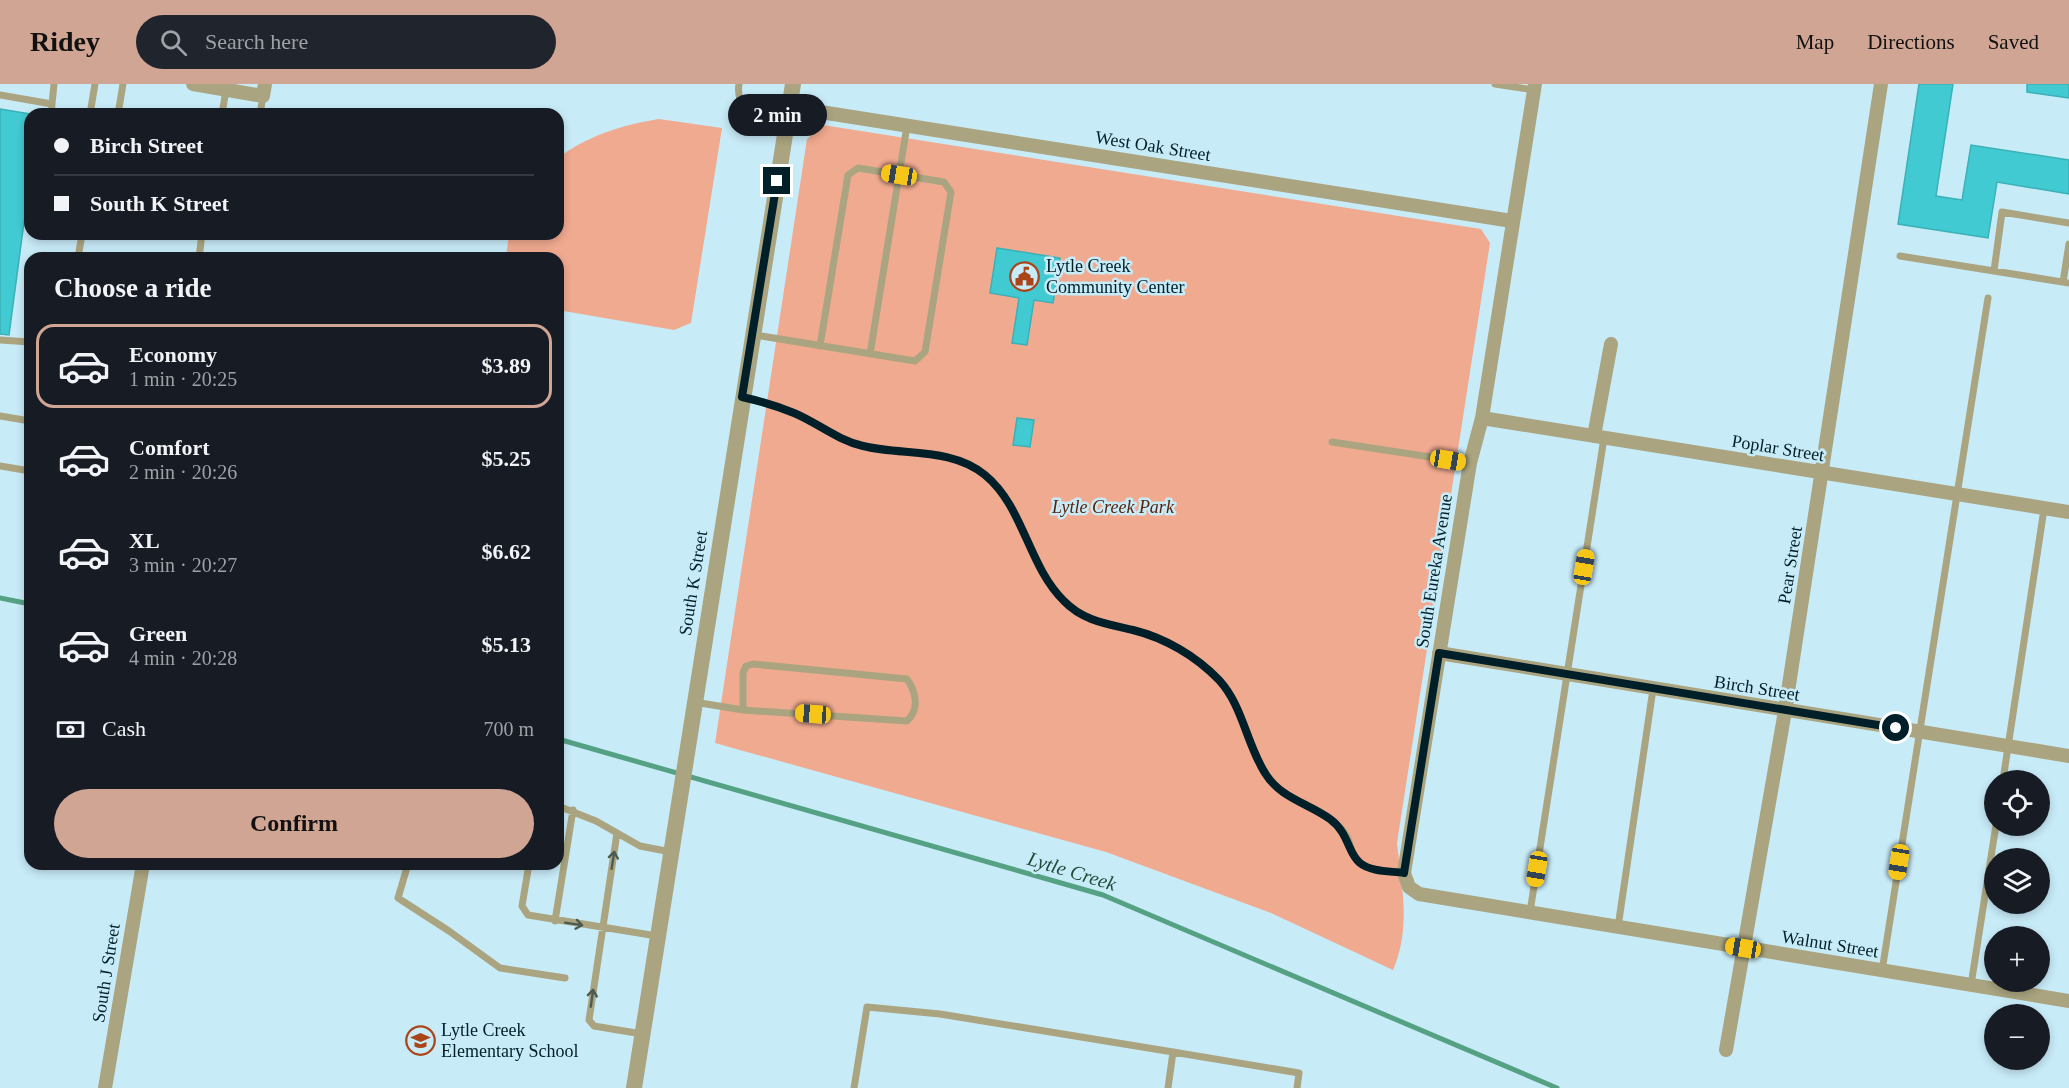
<!DOCTYPE html>
<meta charset="utf-8">
<style>
body{margin:0;font-family:Georgia,serif;background:#20242c;color:#f1f3f6;height:100vh;display:flex;flex-direction:column;font-size:22px;white-space:nowrap}
*{box-sizing:border-box;margin:0}
p{font-size:20px;color:#9ea1a6}
.icon{flex:none;width:33px;height:33px;fill:none;stroke:currentColor;stroke-width:2;stroke-linecap:round;stroke-linejoin:round}
.map{position:relative;flex:1;overflow:hidden}
.panel{position:absolute;left:24px;top:168px;width:540px;height:618px;display:flex;flex-direction:column;background:#171b24;border-radius:18px;box-shadow:0 3px 9px #0003}
.panel>*{flex:none}
.top-card{position:absolute;left:24px;top:24px;width:540px;height:132px;border-radius:18px;box-shadow:0 3px 9px #0003;display:grid;align-content:center;height:132px;padding:0 30px;background:#171b24}
.controls{position:absolute;left:1984px;top:686px;display:grid;gap:12px}
.controls a{display:grid;place-items:center;width:66px;height:66px;border-radius:50%;background:#171b24;box-shadow:0 3px 9px #0003;font-size:30px}
.end{position:absolute;width:27px;height:27px;margin:-14px;border:8px solid #001f28;background:#fff;box-shadow:0 0 0 3px #fff}
.from{border-radius:50%}
.bubble{position:absolute;height:42px;border-radius:21px;background:#171b24;box-shadow:0 3px 9px #0003;font-size:20px;font-weight:800;line-height:42px;text-align:center}
.car{position:absolute;width:18px;height:36px;margin:-18px -9px;border-radius:8px;box-shadow:0 0 4px 2px #0007;background:linear-gradient(#f5c518 24%,#345 0 40%,#f5c518 0 76%,#345 0 86%,#f5c518 0)}
.top-card b{display:flex;align-items:center;gap:21px;height:57px;font-size:22px}
.top-card b+b{border-top:2px solid #363941}
.top-card i{width:15px;height:15px;background:#f1f3f6}
ul{padding:0;list-style:none}
li{display:flex;align-items:center;gap:18px;height:84px;margin:0 12px 9px;padding:0 18px;border:3px solid transparent;border-radius:18px}
li div{flex:1}
li b{display:block;font-size:22px}
li em{font-style:normal;font-weight:800}
li.current{border-color:#d1a593}
li>.icon{width:54px;height:54px;stroke-width:1.5}
h2{padding:0 30px;font-size:27px;line-height:72px}
.pay{display:flex;align-items:center;gap:15px;height:66px;padding:0 30px;font-size:22px}
.pay p{margin-inline-start:auto}
.action{display:flex;gap:12px;margin-top:auto;padding:12px 30px}
.action a{flex:1;height:69px;border-radius:36px;background:#d1a593;color:#111;font-size:24px;font-weight:800;line-height:69px;text-align:center}
header{display:flex;align-items:center;gap:36px;box-sizing:border-box;height:84px;padding:0 30px;background:#d1a593;color:#111}
header strong{font-size:28px}
nav{display:flex;gap:33px;margin-inline-start:auto;font-size:21px}
.search{width:420px;height:54px;background:#20242c;display:flex;align-items:center;gap:15px;box-sizing:border-box;padding:0 21px;border-radius:33px;color:#9ea1a6;font-size:22px}
.map>svg:first-child{display:block}
.green{fill:#f0aa90}
.lines{fill:none;stroke-linecap:round;stroke-linejoin:round}
.stream{stroke:#55a183;stroke-width:5}
.building{fill:#42cad2;stroke:#3ab0b7;stroke-width:1.5}
.service{stroke:#aaa580;stroke-width:7}
.minor{stroke:#aaa580;stroke-width:14}
.tertiary{stroke:#aaa580;stroke-width:16}
.oneway{stroke:#4c5b50}
.route{stroke:#001f28;stroke-width:8}
.labels{text-anchor:middle;stroke-width:5;stroke-linejoin:round;paint-order:stroke}
.street-label{font-size:18px;fill:#001f28;stroke:#c8ebf8}
.poi-label{font-size:18px;fill:#001f28;stroke:#c8ebf8;text-anchor:start}
.park-label{font-size:18px;font-style:italic;fill:#58220c;stroke:#c8ebf8}
.water-label{font-size:20px;font-style:italic;fill:#214a37;stroke:#c8ebf8}
</style>
<header>
<strong>Ridey</strong>
<div class="search"><svg class="icon" aria-label="search" viewBox="0 0 24 24"><circle cx="10" cy="10" r="6"/><path d="M15 15l6 6"/></svg>Search here</div>
<nav><a>Map</a><a>Directions</a><a>Saved</a></nav>
</header>
<div class="map">
<svg width="2069" height="1004" viewBox="0 0 2069 1004">
<rect width="100%" height="100%" fill="#c8ebf8"/>
<path class="green" d="M659,35L722,44L691,239L674,246L558,226V174H506L509,150H558V74C589,51 622,41 659,35Z
M823,41L1481,145L1490,159L1397,759C1402,804 1411,844 1393,886L1271,829L1106,768L715,659L807,55Z"/>
<g class="lines">
<path class="stream" d="M0,514L30,520
M558,655L1103,811L1557,1004"/>
</g>
<path class="building" d="M1919,0H1953L1936,112L1962,116L1971,61L2069,76V110L1997,98L1988,154L1898,140Z
M2027,0H2069V14L2027,8Z
M0,25L30,30V93L9,251L0,250Z
M997,164L1060,174L1053,219L1034,216L1027,261L1012,259L1019,214L990,209Z
M1017,334L1034,336L1030,363L1013,361Z"/>
<g class="lines">
<path class="service" d="M739,0C734,30 765,27 788,31
M1495,0L1534,6
M0,11L52,20
M51,30L54,0
M90,30L95,0
M118,30L123,0
M222,30L226,6
M260,30L263,12
M1900,172L2069,199
M78,174L82,150
M199,174L202,150
M1994,187L2002,128L2069,139
M2063,198L2069,160
M755,251L915,277L925,268L951,108L944,98L858,84L848,91L820,262
M0,256L30,258
M870,270L907,42
M742,313C760,318 778,322 794,329C818,340 837,356 863,362C903,372 952,363 985,391C1024,424 1028,482 1064,517C1083,537 1108,540 1134,546C1165,554 1196,572 1219,596C1243,622 1247,659 1265,689C1280,714 1309,719 1330,735C1336,739 1343,746 1346,751C1352,760 1350,772 1360,779C1371,788 1390,787 1404,789
M0,332L30,337
M1332,358L1470,379
M0,382L30,387
M694,618L743,626L907,637C920,625 916,608 907,595L753,580L746,582L743,589V626
M2003,696L2044,425
M558,722L596,737L640,762L671,768
M617,749L589,936L594,942L642,950
M408,780L398,814L449,847L500,884L565,894
M529,780L522,822L528,831L657,852
M1530,828L1604,354
M555,837L573,726
M1618,843L1653,605
M1882,887L1988,214
M1971,901L1996,741
M1173,968L1299,989L1297,1004
M854,1004L867,923L940,930L1173,968L1168,1004"/>
<path class="minor" d="M193,0L263,12L265,0
M1535,0L1482,334L1470,379L1404,789L1409,803L1419,810L2069,917
M789,23L1512,137
M1482,334L2069,428
M1594,352L1611,260
M1439,569L2069,672
M1726,966L1785,627L1881,0
M105,1004L143,780"/>
<path class="tertiary" d="M634,1004L793,0"/>
</g>
<defs><path id="oneway-shaft" d="M-6 0H5M1.5-3L5.5 0L1.5 3" fill="none" stroke-width="1.6" stroke-linecap="round" stroke-linejoin="round" transform="scale(1.5)"/></defs>
<g class="oneway">
<use href="#oneway-shaft" transform="translate(613 776) rotate(-81)"/>
<use href="#oneway-shaft" transform="translate(574 840) rotate(9)"/>
<use href="#oneway-shaft" transform="translate(592 914) rotate(-82)"/>
</g>
<g class="lines">
<path class="route" d="M777,97L742,313C760,317 777,322 794,329C818,339 837,356 863,362C903,372 951,363 985,391C1024,423 1028,482 1064,517C1083,537 1108,540 1133,546C1165,554 1196,572 1219,596C1243,622 1246,659 1265,689C1280,714 1308,719 1330,735C1349,749 1348,770 1360,779C1371,788 1390,787 1404,789L1439,569L1896,644"/>
</g>
<defs>
<symbol id="civic-ring" viewBox="-11 -11 22 22"><circle r="9.5" fill="#c8ebf8" stroke="#aa451a" stroke-width="1.5"/><path d="M-.6-6.5H3V-4.5H.6V-3L4-1V1h2V6H-6V1h2V-1L-.6-3ZM-1.2 2.5V6h2.4V2.5Z" fill="#aa451a"/></symbol>
<symbol id="school-ring" viewBox="-11 -11 22 22"><circle r="9.5" fill="#c8ebf8" stroke="#aa451a" stroke-width="1.5"/><path d="M0-5L7-2L0 1L-7-2ZM-4 1L0 2.5L4 1V4Q0 6-4 4Z" fill="#aa451a"/></symbol>
</defs>
<g fill-rule="evenodd">
<use href="#civic-ring" x="1008" y="176" width="33" height="33"/>
<use href="#school-ring" x="404" y="940" width="33" height="33"/>
</g>
<g class="labels">
<g class="street-label">
<text transform="translate(1153 62) rotate(9)" y="6">West Oak Street</text>
<text transform="translate(1778 364) rotate(9)" y="6">Poplar Street</text>
<text transform="translate(1790 481) rotate(-81)" y="6">Pear Street</text>
<text transform="translate(1434 487) rotate(-81)" y="6">South Eureka Avenue</text>
<text transform="translate(693 499) rotate(-81)" y="6">South K Street</text>
<text transform="translate(1757 604) rotate(9)" y="6">Birch Street</text>
<text transform="translate(1830 860) rotate(9)" y="6">Walnut Street</text>
<text transform="translate(106 889) rotate(-81)" y="6">South J Street</text>
</g>
<g class="poi-label">
<text x="1046" y="188">Lytle Creek<tspan x="1046" dy="21">Community Center</tspan></text>
<text x="441" y="952">Lytle Creek<tspan x="441" dy="21">Elementary School</tspan></text>
</g>
<g class="park-label">
<text x="1113" y="429">Lytle Creek Park</text>
</g>
<g class="water-label">
<text transform="translate(1072 787) rotate(17)" y="7">Lytle Creek</text>
</g>
</g>
</svg>
<div class="controls">
<a><svg class="icon" aria-label="locate" viewBox="0 0 24 24"><circle cx="12" cy="12" r="6"/><path d="M12 2v4M12 18v4M2 12h4M18 12h4"/></svg></a>
<a><svg class="icon" aria-label="layers" viewBox="0 0 24 24"><path d="M12 4l9 5-9 5-9-5zM3 14l9 5 9-5"/></svg></a>
<a>+</a>
<a>−</a>
</div>
<i class="end from" style="left:1896px;top:644px"></i>
<i class="end" style="left:777px;top:97px"></i>
<div class="bubble" style="left:728px;top:10px;width:99px">2 min</div>
<i class="car" style="left:899px;top:91px;rotate:279deg"></i>
<i class="car" style="left:1448px;top:376px;rotate:99deg"></i>
<i class="car" style="left:1584px;top:483px;rotate:9deg"></i>
<i class="car" style="left:813px;top:630px;rotate:274deg"></i>
<i class="car" style="left:1899px;top:778px;rotate:189deg"></i>
<i class="car" style="left:1537px;top:785px;rotate:189deg"></i>
<i class="car" style="left:1743px;top:864px;rotate:279deg"></i>
<div class="top-card">
<b><i class="from"></i>Birch Street</b>
<b><i></i>South K Street</b>
</div>
<section class="panel">
<h2>Choose a ride</h2>
<ul>
<li class="current"><svg class="icon" aria-label="car" viewBox="0 0 24 24"><path d="M5 17H2v-5l4-1 3-4h7l3 4 3 1v5h-3M9 17h6M6 11h13"/><circle cx="7" cy="17" r="2"/><circle cx="17" cy="17" r="2"/></svg><div><b>Economy</b><p>1 min · 20:25</p></div><em>$3.89</em></li>
<li><svg class="icon" aria-label="car" viewBox="0 0 24 24"><path d="M5 17H2v-5l4-1 3-4h7l3 4 3 1v5h-3M9 17h6M6 11h13"/><circle cx="7" cy="17" r="2"/><circle cx="17" cy="17" r="2"/></svg><div><b>Comfort</b><p>2 min · 20:26</p></div><em>$5.25</em></li>
<li><svg class="icon" aria-label="car" viewBox="0 0 24 24"><path d="M5 17H2v-5l4-1 3-4h7l3 4 3 1v5h-3M9 17h6M6 11h13"/><circle cx="7" cy="17" r="2"/><circle cx="17" cy="17" r="2"/></svg><div><b>XL</b><p>3 min · 20:27</p></div><em>$6.62</em></li>
<li><svg class="icon" aria-label="car" viewBox="0 0 24 24"><path d="M5 17H2v-5l4-1 3-4h7l3 4 3 1v5h-3M9 17h6M6 11h13"/><circle cx="7" cy="17" r="2"/><circle cx="17" cy="17" r="2"/></svg><div><b>Green</b><p>4 min · 20:28</p></div><em>$5.13</em></li>
</ul>
<div class="pay"><svg class="icon" aria-label="cash" viewBox="0 0 24 24"><path d="M3 7h18v10H3z"/><circle cx="12" cy="12" r="2"/></svg>Cash<p>700 m</p></div>
<div class="action"><a>Confirm</a></div>
</section>
</div>
